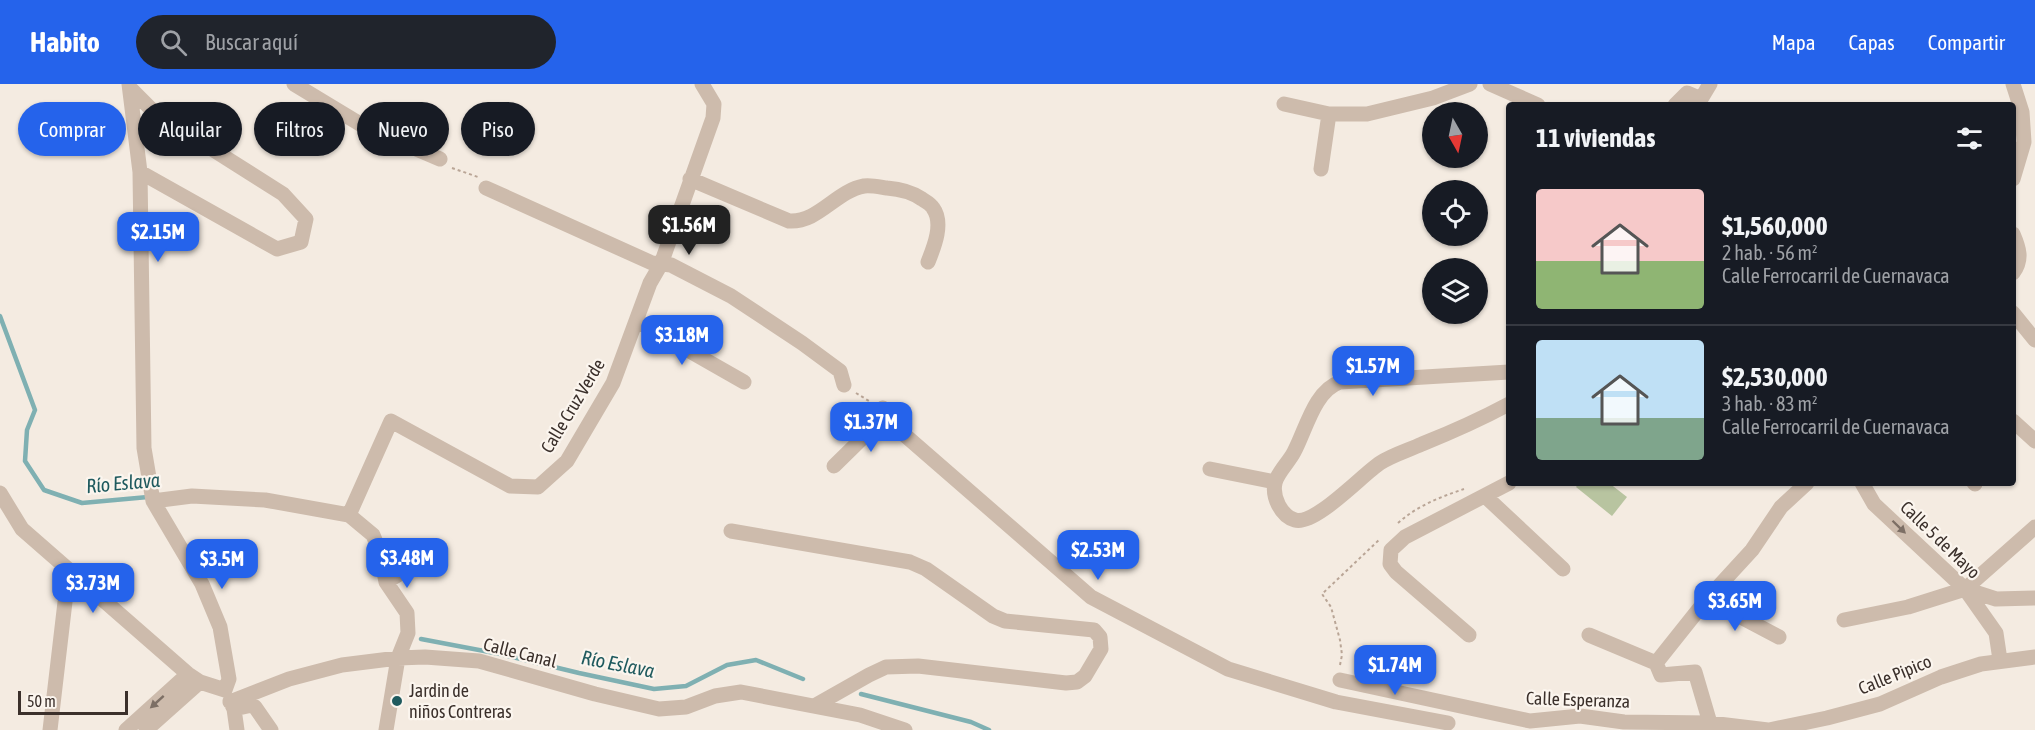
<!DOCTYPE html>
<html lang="es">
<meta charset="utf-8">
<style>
body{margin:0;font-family:"Asap Condensed",sans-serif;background:#20242c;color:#f1f3f6;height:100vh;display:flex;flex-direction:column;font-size:22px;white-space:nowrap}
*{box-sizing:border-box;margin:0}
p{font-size:20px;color:#9ea1a6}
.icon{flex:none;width:33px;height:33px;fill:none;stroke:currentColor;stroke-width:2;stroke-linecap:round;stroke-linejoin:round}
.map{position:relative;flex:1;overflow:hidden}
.side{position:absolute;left:1506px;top:18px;width:510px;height:384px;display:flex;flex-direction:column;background:#171b24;border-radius:6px;box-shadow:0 2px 4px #0004}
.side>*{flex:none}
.guide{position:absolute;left:18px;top:18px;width:570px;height:54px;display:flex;gap:12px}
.needle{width:39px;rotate:171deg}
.controls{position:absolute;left:1422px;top:18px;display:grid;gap:12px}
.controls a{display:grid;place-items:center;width:66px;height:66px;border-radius:50%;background:#171b24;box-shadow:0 2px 4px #0004;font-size:30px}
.scale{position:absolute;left:18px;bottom:15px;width:110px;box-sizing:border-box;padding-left:6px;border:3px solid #3b302b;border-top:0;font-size:16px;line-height:21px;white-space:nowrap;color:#3b302b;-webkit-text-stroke:4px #fbf5ee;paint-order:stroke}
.price{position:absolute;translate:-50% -51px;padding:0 14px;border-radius:12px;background:#2563eb;color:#fff;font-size:20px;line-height:39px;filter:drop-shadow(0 2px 3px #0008)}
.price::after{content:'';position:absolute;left:50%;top:36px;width:18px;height:14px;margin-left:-9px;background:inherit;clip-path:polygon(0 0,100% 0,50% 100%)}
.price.active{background:#222;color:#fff}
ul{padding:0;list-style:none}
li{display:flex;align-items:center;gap:18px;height:150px;padding:0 30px}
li+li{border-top:2px solid #363941}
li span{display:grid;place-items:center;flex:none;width:168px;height:120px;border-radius:6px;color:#555}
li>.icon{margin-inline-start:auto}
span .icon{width:72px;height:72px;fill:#fffc;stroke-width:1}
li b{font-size:26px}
h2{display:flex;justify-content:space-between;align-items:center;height:72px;padding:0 30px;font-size:26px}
.chip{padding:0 21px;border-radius:27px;background:#171b24;box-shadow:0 2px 4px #0004;font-size:21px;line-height:54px}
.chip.active{background:#2563eb;color:#fff}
header{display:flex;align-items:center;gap:36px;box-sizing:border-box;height:84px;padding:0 30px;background:#2563eb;color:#fff}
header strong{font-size:28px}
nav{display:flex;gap:33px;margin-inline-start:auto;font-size:21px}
.search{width:420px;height:54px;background:#20242c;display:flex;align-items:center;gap:15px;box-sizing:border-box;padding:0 21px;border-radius:33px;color:#9ea1a6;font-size:22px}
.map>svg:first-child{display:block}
.green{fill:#b8c4a0}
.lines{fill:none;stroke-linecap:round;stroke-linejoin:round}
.stream{stroke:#7fb0b2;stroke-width:4.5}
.path{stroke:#b9a596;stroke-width:2;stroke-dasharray:3 3;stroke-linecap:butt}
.minor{stroke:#cdbbac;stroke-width:15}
.oneway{fill:#7d6f65}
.poi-dot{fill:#1f5a5e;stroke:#fbf5ee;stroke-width:2}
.labels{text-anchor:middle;stroke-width:4.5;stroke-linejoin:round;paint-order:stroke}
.street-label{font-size:18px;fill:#3b302b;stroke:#fbf5ee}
.poi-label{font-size:18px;fill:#3b302b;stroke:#fbf5ee;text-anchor:start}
.water-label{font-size:20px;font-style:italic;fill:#1f5a5e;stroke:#fbf5ee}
</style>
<header>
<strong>Habito</strong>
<div class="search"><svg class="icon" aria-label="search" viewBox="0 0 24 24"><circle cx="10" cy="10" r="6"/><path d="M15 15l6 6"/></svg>Buscar aquí</div>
<nav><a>Mapa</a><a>Capas</a><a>Compartir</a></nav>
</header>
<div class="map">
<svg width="2035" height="646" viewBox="0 0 2035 646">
<rect width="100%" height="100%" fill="#f4ebe1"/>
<path class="green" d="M1579,399H1609L1627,413L1612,432L1576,403Z"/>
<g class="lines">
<path class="stream" d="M0,232L35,326L27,346L25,377L44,406L82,419L148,413
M421,555L500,570L579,589L654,605L686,602L727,581L756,576L803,595
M861,610L971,638L989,646"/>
<path class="path" d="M452,84L478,93
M856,309L869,317
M1398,439C1417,422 1440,413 1464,405
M1340,581L1342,571L1340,556L1331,523L1322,510L1380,455"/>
<path class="minor" d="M129,0L140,88L144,364L153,417L202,500L220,543L229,595L225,606
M294,0L365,43L440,75
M1490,0L1538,21
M2013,0L2022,28L2024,58L2013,95
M130,4L155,29L283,110L306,135L301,158L277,165L140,88
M1284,20L1329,30
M1675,21L1687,9L1701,15L1710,0
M1321,85L1329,30H1367L1433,14L1470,0
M690,95L789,137C818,139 836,107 864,102C871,101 880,103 887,104C900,105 912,108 922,115C925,117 931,120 933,124C944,139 934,163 928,178
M486,104L652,179L671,181L731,212L802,259L840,287L844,301
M2013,150C2019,164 2023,175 2013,189
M2013,229L2035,256
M637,237L744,298
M1509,288L1340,298C1314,307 1306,346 1294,368C1289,378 1277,389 1275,399C1272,413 1281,432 1295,436C1315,442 1363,390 1380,379C1392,371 1409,366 1422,360C1452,348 1481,335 1509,320
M883,324L884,333L1091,513L1228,585L1336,618L1448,639
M2013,337L2035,357
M834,382L884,333
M1210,385L1275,398
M1862,399L1874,420L1965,505L1996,549L2000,576
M1974,399L1975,400
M0,409L22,445L188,590L200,598L225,606
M1485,412L1563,485
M153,417L192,412L265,416L349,431L373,451L380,468L386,498L407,529L408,549L398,574L386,646
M349,431L391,337L510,402L538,403L567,377L613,299L650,199L661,180L713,34L714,20L702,0
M731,447L910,478L926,485L993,532L1005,537L1094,546L1100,553L1101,565L1085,592L1077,598L1066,599L918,582L886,583L869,591L816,621
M386,498L411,483
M1965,505L1996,515L2035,514
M1707,515L1779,553
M1844,536L1908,523L1965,505L2035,443
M1469,551L1396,488L1390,480L1391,466L1405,453L1509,399
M1589,551L1656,579L1661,591L1695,588L1710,639
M1656,579L1707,515L1752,466L1781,423L1807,399
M1340,596L1530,637L1580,632L1624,638L1710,639L1768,646
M230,617L234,625L237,646
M230,618L289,595L342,581L398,574L425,573L479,577L595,610L659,625L686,623L715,612L741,608L860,631L905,646
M234,625L252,621L255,623L271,646
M50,646L65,518
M126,646L188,590
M146,646L200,598
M1769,646L1827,634L1880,620L1941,593L1981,580L2035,573"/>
</g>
<defs><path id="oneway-solid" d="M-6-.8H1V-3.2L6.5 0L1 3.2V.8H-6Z" transform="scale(1.5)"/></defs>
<g class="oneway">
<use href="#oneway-solid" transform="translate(1899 443) rotate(44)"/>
<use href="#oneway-solid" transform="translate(157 618) rotate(138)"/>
</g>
<circle class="poi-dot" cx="397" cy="617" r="6"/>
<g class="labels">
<g class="street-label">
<text transform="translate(573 322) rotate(-59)" y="6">Calle Cruz Verde</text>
<text transform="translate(1940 456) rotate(44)" y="6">Calle 5 de Mayo</text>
<text transform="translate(520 569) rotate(14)" y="6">Calle Canal</text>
<text transform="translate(1895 591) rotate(-22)" y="6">Calle Pipico</text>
<text transform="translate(1578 616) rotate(2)" y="6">Calle Esperanza</text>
</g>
<g class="poi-label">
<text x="409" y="613">Jardin de<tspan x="409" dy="21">niños Contreras</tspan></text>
</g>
<g class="water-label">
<text transform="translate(123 399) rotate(-5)" y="7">Río Eslava</text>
<text transform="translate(618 580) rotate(11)" y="7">Río Eslava</text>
</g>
</g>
</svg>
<div class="controls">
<a><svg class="needle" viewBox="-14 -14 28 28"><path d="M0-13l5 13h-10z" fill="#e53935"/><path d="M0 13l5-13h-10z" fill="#9ea1a6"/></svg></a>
<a><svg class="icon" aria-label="locate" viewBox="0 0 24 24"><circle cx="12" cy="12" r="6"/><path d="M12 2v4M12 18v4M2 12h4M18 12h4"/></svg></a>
<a><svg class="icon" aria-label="layers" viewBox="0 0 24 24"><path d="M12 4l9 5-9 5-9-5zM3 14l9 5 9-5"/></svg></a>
</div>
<div class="scale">50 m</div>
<b class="price active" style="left:689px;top:172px">$1.56M</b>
<b class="price" style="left:158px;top:179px">$2.15M</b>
<b class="price" style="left:682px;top:282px">$3.18M</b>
<b class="price" style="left:1373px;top:313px">$1.57M</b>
<b class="price" style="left:871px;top:369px">$1.37M</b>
<b class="price" style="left:1098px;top:497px">$2.53M</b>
<b class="price" style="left:407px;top:505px">$3.48M</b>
<b class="price" style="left:222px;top:506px">$3.5M</b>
<b class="price" style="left:93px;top:530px">$3.73M</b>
<b class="price" style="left:1735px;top:548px">$3.65M</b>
<b class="price" style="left:1395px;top:612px">$1.74M</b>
<div class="guide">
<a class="chip active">Comprar</a>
<a class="chip">Alquilar</a>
<a class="chip">Filtros</a>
<a class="chip">Nuevo</a>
<a class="chip">Piso</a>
</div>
<section class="side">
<h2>11 viviendas<svg class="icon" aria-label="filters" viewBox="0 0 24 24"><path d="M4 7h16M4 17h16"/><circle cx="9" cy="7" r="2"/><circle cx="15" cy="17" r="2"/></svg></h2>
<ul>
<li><span style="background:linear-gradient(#f6c9c9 60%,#8fb573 0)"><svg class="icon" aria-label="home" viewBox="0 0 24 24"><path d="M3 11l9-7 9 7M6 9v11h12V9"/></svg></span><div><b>$1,560,000</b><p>2 hab. · 56 m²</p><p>Calle Ferrocarril de Cuernavaca</p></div></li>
<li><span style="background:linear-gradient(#bfe0f5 65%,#7fa58c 0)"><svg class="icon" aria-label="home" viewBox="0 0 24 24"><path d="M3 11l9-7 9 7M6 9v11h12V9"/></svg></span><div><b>$2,530,000</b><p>3 hab. · 83 m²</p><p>Calle Ferrocarril de Cuernavaca</p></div></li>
</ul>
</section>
</div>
